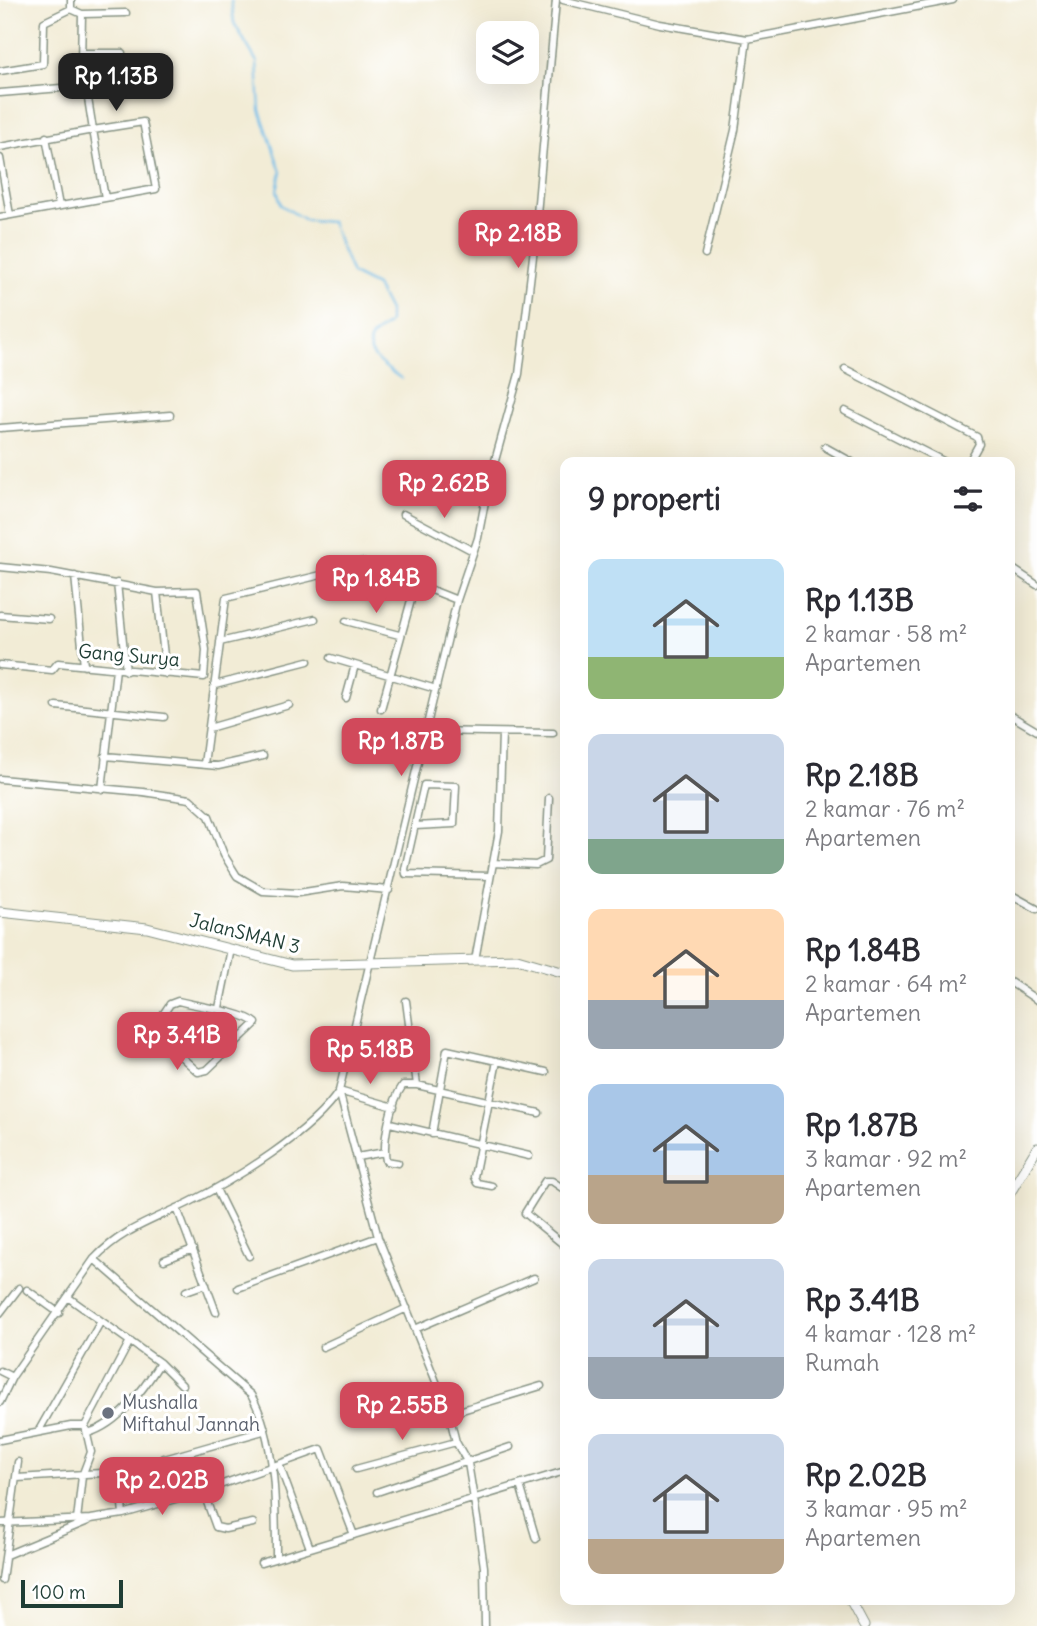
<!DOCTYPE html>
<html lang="id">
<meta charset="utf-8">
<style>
body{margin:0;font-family:Delius,sans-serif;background:#f7f7f7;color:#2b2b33;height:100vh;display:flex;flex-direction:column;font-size:26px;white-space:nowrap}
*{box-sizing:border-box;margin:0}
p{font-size:23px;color:#7c7c81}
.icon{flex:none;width:38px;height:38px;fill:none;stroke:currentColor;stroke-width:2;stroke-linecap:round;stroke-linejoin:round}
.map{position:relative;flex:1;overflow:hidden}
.panel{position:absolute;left:560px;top:457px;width:455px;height:1148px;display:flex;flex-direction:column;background:#fff;border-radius:14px;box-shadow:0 7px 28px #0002}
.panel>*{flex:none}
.fabs{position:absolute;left:476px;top:21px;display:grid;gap:14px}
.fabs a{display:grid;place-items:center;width:63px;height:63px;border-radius:14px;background:#fff;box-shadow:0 7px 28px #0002;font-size:35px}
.scale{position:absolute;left:21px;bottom:18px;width:102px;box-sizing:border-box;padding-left:7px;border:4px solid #1f3d34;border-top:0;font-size:19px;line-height:24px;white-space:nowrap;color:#1f3d34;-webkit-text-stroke:5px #fff;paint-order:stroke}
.price{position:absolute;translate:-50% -60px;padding:0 16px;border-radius:14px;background:#d1495b;color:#fff;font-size:23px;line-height:46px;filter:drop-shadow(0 2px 4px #0008)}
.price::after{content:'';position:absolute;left:50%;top:42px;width:21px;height:16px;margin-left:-10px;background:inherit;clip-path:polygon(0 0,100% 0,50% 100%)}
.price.selected{background:#222;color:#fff}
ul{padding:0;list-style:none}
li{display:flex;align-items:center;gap:21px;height:175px;padding:0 28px}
li span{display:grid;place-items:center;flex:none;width:196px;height:140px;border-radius:14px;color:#555}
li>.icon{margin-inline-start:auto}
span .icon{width:84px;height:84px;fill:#fffc;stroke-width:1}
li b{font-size:30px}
h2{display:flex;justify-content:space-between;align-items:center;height:84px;padding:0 28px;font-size:30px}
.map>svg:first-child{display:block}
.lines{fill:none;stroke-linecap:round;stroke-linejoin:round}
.stream{stroke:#6fbce9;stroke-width:2}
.street-casing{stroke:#889485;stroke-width:9}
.secondary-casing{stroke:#889485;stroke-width:11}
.street{stroke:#fff;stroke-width:6}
.secondary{stroke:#fff;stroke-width:9}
.worship-dot{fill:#6b7280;stroke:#fff;stroke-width:2.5}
.labels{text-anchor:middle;stroke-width:6;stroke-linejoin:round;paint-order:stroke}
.street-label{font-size:19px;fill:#1f3d34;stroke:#fff}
.worship-label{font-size:19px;fill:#5b616d;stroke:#fff;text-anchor:start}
</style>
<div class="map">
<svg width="1037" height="1626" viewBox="0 0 1037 1626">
<rect width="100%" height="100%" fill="#fff"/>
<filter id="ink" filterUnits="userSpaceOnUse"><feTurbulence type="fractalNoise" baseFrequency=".0143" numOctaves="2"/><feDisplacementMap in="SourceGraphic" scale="14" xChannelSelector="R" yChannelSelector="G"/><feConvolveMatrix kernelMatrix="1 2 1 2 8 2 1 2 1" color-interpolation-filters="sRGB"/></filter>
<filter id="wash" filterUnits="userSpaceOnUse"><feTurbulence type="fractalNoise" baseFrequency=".00686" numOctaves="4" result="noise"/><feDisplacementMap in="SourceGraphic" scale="28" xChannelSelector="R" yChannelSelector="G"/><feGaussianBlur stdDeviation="1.57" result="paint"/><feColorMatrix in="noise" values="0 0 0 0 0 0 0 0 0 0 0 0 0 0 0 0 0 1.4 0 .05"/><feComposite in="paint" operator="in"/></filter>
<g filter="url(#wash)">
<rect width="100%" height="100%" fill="#f2ecd6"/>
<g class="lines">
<path class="stream" d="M231,0L234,23L257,62L260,110L281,172L277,190L281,205L305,220L331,222L352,274L376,286L389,311V323C384,328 376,332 372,337C360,354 391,371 402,379"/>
</g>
</g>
<g filter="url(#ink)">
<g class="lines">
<g class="street-casing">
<path id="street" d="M563,0L660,24L747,39L953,0
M71,9L82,14L81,63
M82,14L126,13
M82,53H122
M0,71L43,64L44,22L71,9V0
M86,86L123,80
M0,93L86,86L93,130L143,122L156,189L105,198
M46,137L59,206
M0,147L93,130L105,198L0,217
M0,158L10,215
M705,254L735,130L747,39
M845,369L977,437L979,444L969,462
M845,411L945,462
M0,428L170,415
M825,447L852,462
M403,514L473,551
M361,562L457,600
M0,567L51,572L157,592L166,674
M1010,567L1037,585
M75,576L84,666
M117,583L126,671
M0,615L49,619
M346,621L399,635
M220,642L315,619
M331,658L436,689
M0,665L52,670L58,663L204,677L206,650L197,591L157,592
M215,685L308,661
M346,698L355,665
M56,706L164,717
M381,709L416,582
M1010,715L1037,731
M209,728L289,705
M426,731L553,733
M105,756L218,766L263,756
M204,764L226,598L321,575
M0,779L143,792L190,799L209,816L224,855L237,876L263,891L298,893L343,886L389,890
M102,789L116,669
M415,826L454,824L456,786L424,785L405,869L406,874L490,876
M493,863L536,865L546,860L549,798
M1010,894L1037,909
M475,960L499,831L502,733
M1010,982L1037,1000
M178,1001C196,1006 244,1012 256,1023L207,1070L198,1072L167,1044L154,1028L170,1004Z
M406,1001L417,1085
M219,1008L231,949
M352,1046L413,1045
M339,1091L378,1237L449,1414L456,1442L468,1463L478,1524L484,1567L485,1626
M339,1091L394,1107
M390,1123L529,1156
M432,1134L447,1050L546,1072
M357,1157L385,1152
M398,1163L386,1161C382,1141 391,1102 403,1085H417L539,1113
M492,1186L477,1183L474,1177L497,1061
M216,1189L249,1256
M565,1190L552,1181H545L525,1213L565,1246
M177,1208L216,1312
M94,1259L251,1395C276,1438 276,1508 276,1557
M164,1260L193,1249
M238,1288L378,1237
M27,1290L59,1313
M186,1291L206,1284
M69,1298L160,1363L182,1385
M0,1313L19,1288
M415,1329L534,1278
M323,1347L407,1308
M0,1371L12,1377
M0,1402L12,1377L94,1259C122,1229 154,1220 190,1202C234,1180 313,1132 339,1091L457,600L478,538L488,486L519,374L534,248L556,0
M449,1414L541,1386
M38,1432L101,1321
M88,1433C119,1424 143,1390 160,1363
M0,1440L71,1426H85
M163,1458L174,1499
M279,1464L310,1548
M356,1469L456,1442
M119,1472L123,1514
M17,1478L119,1472L263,1431
M520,1485L536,1539
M203,1491L216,1527L225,1529L253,1523
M377,1492L510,1447
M77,1520L82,1476L91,1452L85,1426L130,1341
M0,1523L91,1519L123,1514L203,1491L321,1449L354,1535
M6,1555L88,1521
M261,1563L565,1471
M2,1580L18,1462"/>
</g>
<g class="secondary-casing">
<path id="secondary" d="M0,912L147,928L292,965L517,959L565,973
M1010,1193L1037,1148
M850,1600L864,1626"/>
</g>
<use href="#street" class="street"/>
<use href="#secondary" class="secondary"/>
</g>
</g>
<circle class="worship-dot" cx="108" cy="1413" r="7"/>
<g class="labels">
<g class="street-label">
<text transform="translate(129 655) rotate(5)" y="7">Gang Surya</text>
<text transform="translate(245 933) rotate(14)" y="7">JalanSMAN 3</text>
</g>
<g class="worship-label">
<text x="122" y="1409">Mushalla<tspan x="122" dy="22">Miftahul Jannah</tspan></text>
</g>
</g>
</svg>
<div class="fabs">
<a><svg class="icon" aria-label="layers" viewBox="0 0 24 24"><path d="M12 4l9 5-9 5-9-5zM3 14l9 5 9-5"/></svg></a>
</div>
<div class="scale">100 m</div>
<b class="price selected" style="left:116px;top:113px">Rp 1.13B</b>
<b class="price" style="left:518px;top:270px">Rp 2.18B</b>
<b class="price" style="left:444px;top:520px">Rp 2.62B</b>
<b class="price" style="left:376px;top:615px">Rp 1.84B</b>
<b class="price" style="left:401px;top:778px">Rp 1.87B</b>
<b class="price" style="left:177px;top:1072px">Rp 3.41B</b>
<b class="price" style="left:370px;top:1086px">Rp 5.18B</b>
<b class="price" style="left:402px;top:1442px">Rp 2.55B</b>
<b class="price" style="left:162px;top:1517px">Rp 2.02B</b>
<section class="panel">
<h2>9 properti<svg class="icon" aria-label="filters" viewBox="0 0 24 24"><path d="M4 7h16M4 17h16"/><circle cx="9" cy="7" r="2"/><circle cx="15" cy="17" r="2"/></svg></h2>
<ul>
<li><span style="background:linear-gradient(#bfe0f5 70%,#8fb573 0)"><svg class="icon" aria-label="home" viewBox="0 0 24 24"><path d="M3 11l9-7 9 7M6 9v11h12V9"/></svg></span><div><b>Rp 1.13B</b><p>2 kamar · 58 m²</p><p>Apartemen</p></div></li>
<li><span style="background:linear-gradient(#c9d6e8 75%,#7fa58c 0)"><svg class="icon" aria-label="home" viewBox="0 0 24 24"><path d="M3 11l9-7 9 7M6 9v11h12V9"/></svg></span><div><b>Rp 2.18B</b><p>2 kamar · 76 m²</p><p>Apartemen</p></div></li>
<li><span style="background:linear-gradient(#ffd9b3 65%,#9aa5b1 0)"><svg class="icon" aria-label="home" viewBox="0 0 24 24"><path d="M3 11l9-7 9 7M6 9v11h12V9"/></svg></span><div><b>Rp 1.84B</b><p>2 kamar · 64 m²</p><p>Apartemen</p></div></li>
<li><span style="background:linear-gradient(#a9c7e8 65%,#b9a48a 0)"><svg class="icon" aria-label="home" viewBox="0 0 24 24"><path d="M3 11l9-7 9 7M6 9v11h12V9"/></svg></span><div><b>Rp 1.87B</b><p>3 kamar · 92 m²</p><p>Apartemen</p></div></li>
<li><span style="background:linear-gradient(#c9d6e8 70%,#9aa5b1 0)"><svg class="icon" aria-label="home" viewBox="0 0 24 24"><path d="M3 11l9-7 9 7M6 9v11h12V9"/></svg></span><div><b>Rp 3.41B</b><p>4 kamar · 128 m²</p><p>Rumah</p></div></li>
<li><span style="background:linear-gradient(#c9d6e8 75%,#b9a48a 0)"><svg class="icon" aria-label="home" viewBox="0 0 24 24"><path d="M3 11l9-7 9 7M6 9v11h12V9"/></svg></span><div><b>Rp 2.02B</b><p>3 kamar · 95 m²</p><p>Apartemen</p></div></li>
</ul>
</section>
</div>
